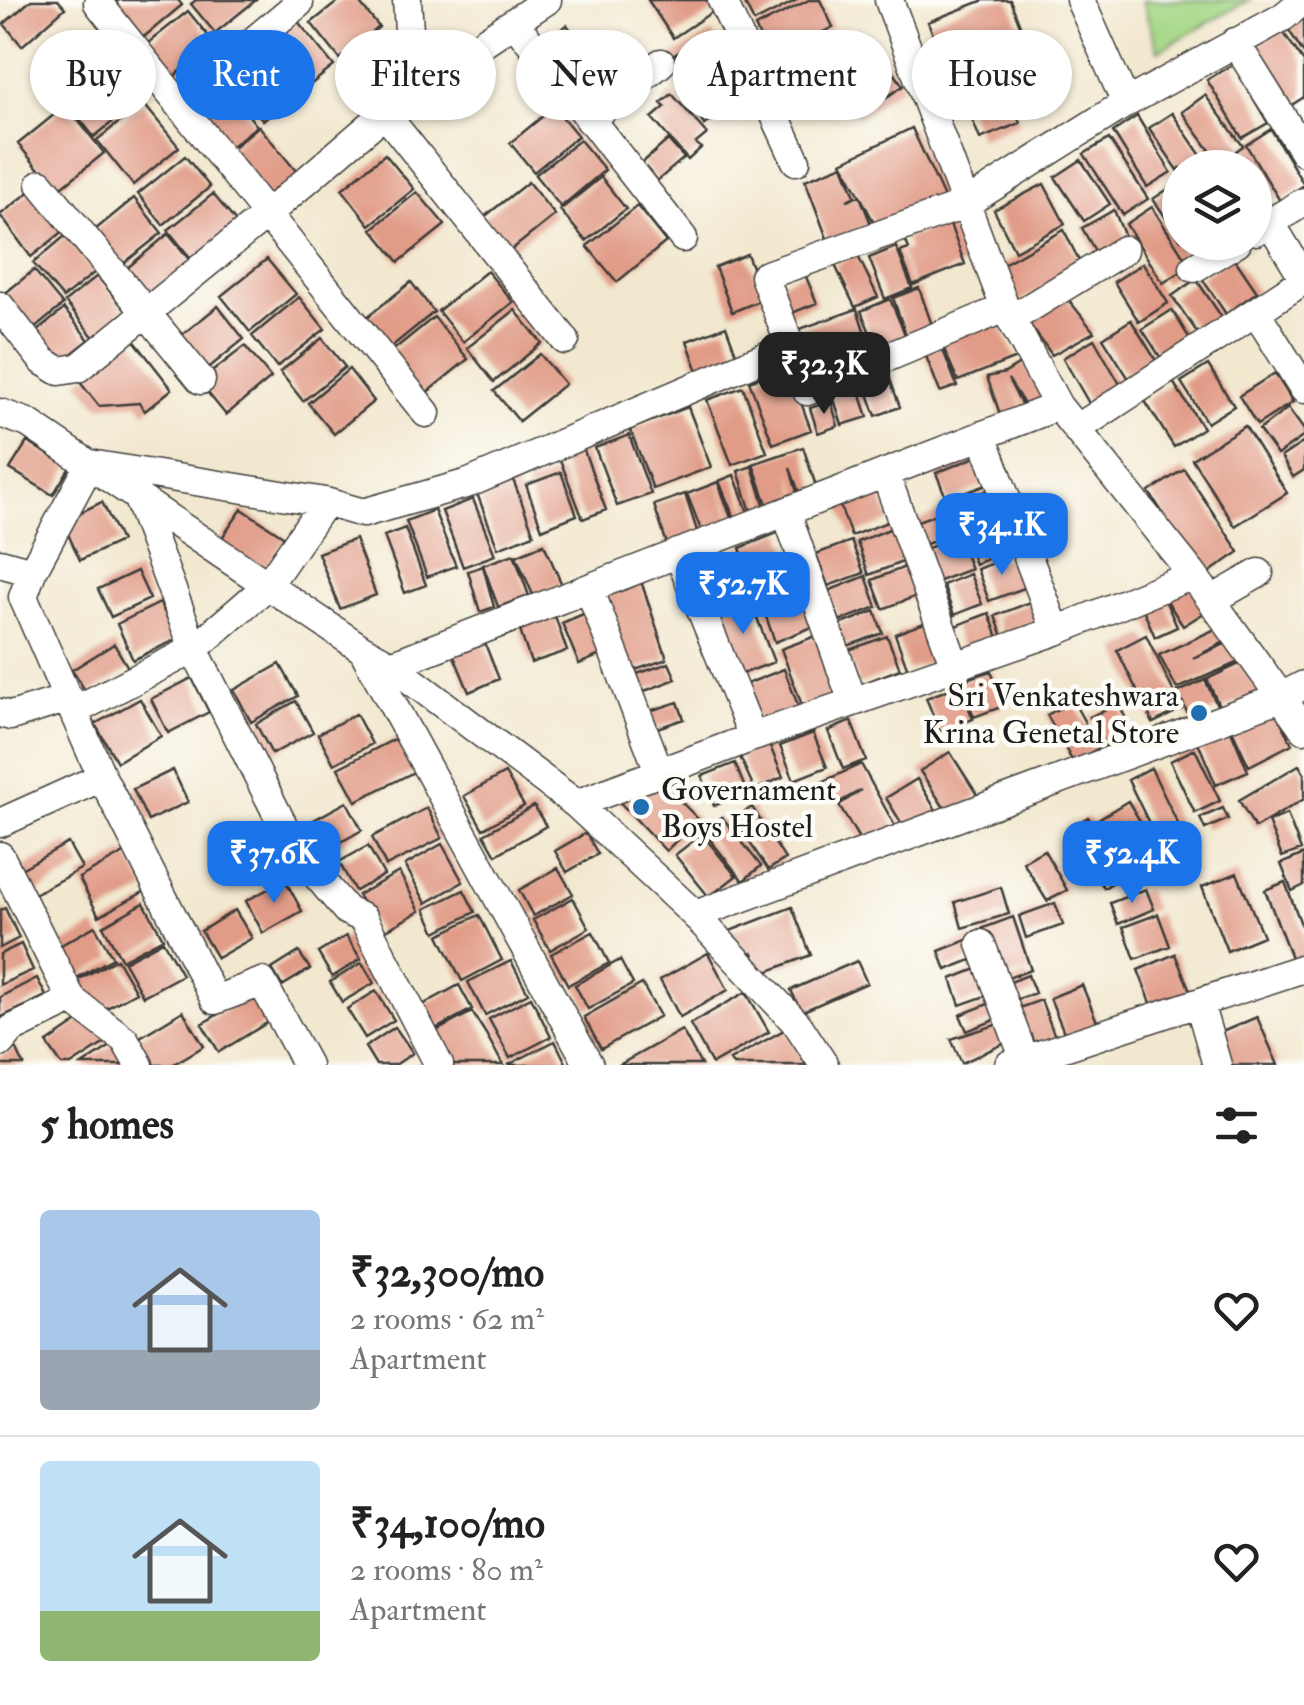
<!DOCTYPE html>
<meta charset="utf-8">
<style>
body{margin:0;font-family:"IM FELL Double Pica",serif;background:#f2f2f2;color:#222;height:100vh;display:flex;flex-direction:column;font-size:38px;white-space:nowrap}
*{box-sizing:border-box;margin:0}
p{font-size:32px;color:#767676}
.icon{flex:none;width:55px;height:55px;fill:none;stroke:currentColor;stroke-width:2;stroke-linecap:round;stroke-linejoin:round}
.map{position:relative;height:1065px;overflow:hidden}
.side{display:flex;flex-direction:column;background:#fff;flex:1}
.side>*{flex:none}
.guide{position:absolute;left:30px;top:30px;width:1245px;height:90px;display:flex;gap:20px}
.controls{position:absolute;left:1162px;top:150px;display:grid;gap:20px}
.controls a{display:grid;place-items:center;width:110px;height:110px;border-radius:50%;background:#fff;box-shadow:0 2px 8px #0004;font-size:50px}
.price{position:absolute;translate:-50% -85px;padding:0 22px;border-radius:20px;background:#1a73e8;color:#fff;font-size:32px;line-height:65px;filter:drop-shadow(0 2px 5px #0008)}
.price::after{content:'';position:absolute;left:50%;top:60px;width:30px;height:22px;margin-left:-15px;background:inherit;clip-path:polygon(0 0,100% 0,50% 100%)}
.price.selected{background:#222;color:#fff}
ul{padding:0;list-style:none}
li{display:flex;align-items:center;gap:30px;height:250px;padding:0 40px}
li+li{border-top:2px solid #e0e0e0}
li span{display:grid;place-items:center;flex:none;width:280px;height:200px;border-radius:10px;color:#555}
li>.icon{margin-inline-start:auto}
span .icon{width:120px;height:120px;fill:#fffc;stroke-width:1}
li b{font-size:42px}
h2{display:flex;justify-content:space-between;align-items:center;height:120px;padding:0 40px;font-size:42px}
.tag{padding:0 35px;border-radius:45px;background:#fff;box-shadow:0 2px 8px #0004;font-size:35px;line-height:90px}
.tag.selected{background:#1a73e8;color:#fff}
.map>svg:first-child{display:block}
.green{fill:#a6d887;stroke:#617a52;stroke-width:2.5}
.building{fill:#e19c88}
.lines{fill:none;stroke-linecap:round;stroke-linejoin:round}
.minor-casing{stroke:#3c3b37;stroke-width:31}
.minor{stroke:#fff;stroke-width:28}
.poi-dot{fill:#1f6fb2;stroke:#fdfcf7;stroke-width:4}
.labels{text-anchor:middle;stroke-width:9;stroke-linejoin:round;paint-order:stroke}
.poi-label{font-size:32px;fill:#1c1c1c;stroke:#fdfcf7;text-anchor:end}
</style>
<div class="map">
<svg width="1304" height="1065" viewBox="0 0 1304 1065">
<rect width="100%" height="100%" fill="#fdfcf7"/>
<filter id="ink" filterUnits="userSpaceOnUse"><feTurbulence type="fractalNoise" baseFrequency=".01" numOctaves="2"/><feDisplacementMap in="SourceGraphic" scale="20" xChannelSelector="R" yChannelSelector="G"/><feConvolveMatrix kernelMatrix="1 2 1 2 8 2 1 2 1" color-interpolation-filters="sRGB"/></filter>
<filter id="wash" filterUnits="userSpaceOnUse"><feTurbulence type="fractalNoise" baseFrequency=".0048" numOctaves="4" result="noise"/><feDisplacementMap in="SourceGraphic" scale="40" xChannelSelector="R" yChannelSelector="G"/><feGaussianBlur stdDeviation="2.25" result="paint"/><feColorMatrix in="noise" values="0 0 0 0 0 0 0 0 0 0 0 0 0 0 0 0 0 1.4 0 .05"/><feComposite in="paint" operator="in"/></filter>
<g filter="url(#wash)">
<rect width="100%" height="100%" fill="#f2e8cf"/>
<path class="green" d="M1142,0H1249L1158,51Z"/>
<g id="blocks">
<path class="building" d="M31,0H58L65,8L22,46L4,24Z
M119,0H178L182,5L139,41L111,7Z
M196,0H256L215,33L191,4Z
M340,0H357L379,27L340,59L311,23Z
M648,0H713L718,8L673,38Z
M743,0H797L754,22Z
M809,0H820L833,27L770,58L755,27Z
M984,0H1010L1023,33L945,64L928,22Z
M188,11L214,43L170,80L143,47Z
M1304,12V54L1285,24Z
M296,19L334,66L301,92L263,46Z
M567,25L594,59L574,75L547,41Z
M1281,29L1304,62V97L1290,106L1252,49Z
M712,33L729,64L686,89L669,58Z
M834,33L848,63L785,95L770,64Z
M95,40L119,69L71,108L48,79Z
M881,53L903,86L858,117L836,84Z
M262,56L294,95L263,120L231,82Z
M1233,64L1268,123L1242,138L1207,80Z
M728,67L747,100L704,125L685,92Z
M999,73L1020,123L980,139L960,89Z
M117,75L138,101L94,137L73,110Z
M222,82L257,126L228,149L192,106Z
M672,94L707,134L696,143L701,148L688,160L652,118L665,107L661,103Z
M1205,95L1243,146L1219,163L1182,112Z
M143,103L179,147L133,185L97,140Z
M66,105L104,153L57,191L18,144Z
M554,107L578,136L534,172L510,143Z
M1172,113L1206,163L1200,168H1180V173L1149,128Z
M1137,116L1171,172L1147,187L1113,132Z
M259,126L301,177L269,203L227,152Z
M912,128L945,200L878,230L842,162Z
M1271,129L1304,185L1280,201L1246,145Z
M1109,139L1148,199L1123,215L1084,154Z
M580,140L605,170L561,207L535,175Z
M668,140L684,158L657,181L642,163Z
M385,154L414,189L370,225L342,189Z
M185,156L210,187L163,225L138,194Z
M1081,160L1110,204L1084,221L1055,177Z
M843,165L855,196L847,200L860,196L871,224L828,241L805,180Z
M601,177L626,209L586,241L560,210Z
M1180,181V238L1153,199Z
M528,182L555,215L510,251L483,218Z
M1044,184L1065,224L1015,251L994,210Z
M33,189L65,230L31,257L0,215Z
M417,192L445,225L399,262L372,229Z
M213,194L241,228L196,265L168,230Z
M134,198L162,233L118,268L90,234Z
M637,206L666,242L617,282L587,246Z
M1152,207L1190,266L1163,283L1126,224Z
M1114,210L1127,242L1099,258L1082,228Z
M949,222L965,264L913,285L900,252L909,249L905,239Z
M1064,230L1082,267L1015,304L998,267Z
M168,234L196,267L147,307L120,274Z
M65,236L95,272L63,298L33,263Z
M896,247L912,288L885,299L869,258Z
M747,254L764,299L732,312L715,267Z
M857,254L878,297L855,307L835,265Z
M1232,255L1257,292L1226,314L1201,277Z
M267,259L296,294L250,332L221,296Z
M1143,263L1168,303L1139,322L1114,282Z
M34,270L63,305L34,329L4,294Z
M487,271L513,302L463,342L438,311Z
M804,272L817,303L787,315L774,285Z
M97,276L128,313L95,339L65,302Z
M1196,279L1223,319L1199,335L1172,296Z
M411,282L434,312L385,352L361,322Z
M919,288L933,328L907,338L893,298Z
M1065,295L1094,332L1052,355L1025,318Z
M299,297L325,329L277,367L252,336Z
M890,299L909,344L880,357L861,311Z
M218,306L244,339L200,375L173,342Z
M64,309L89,340L60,363L35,333Z
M857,309L869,345L808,365L797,330Z
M515,310L542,343L494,382L467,348Z
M1172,310L1193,344L1164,363L1142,329Z
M434,317L468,359L420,398L386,356Z
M997,319L1016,358L958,381L941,342Z
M1131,320L1157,362L1129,379L1103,338Z
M726,326L739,362L700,377L687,341Z
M322,338L345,367L303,401L280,372Z
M133,339L172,389L145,411L139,403L99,406L79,381Z
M1094,339L1121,386L1090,405L1063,358Z
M941,345L957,386L940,392L924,351Z
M245,346L271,378L226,415L199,382Z
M540,354L565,384L519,421L494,391Z
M1023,362L1047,401L1029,412L1008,379L1025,411L1002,420L987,377L1005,373Z
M1208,365L1234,406L1207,423L1181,382Z
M886,368L900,407L876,416L862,377Z
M349,369L374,401L334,434L308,403Z
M774,372L778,383L792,378L811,430L773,444L749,381Z
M1275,373L1293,402L1257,425L1239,396Z
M856,380L868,417L842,425L833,396L843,392L840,385Z
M1173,382L1203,428L1174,447L1145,401Z
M743,387L767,452L732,465L707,400Z
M831,401L838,426L818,433L810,408Z
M688,407L711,467L653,489L630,429Z
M1288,408L1304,430V436L1277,455L1259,430Z
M1245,426L1287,493L1235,526L1192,459Z
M629,435L651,494L617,506L595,448Z
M27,442L70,467L53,495L10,469Z
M1304,442V470L1293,477L1281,457Z
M803,447L818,492L801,498L790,468L798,496L768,507L753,464Z
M583,448L606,510L583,519L559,457Z
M978,456L989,484L947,500L936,473Z
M752,466L766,510L752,515L738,471Z
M1184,469L1239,552L1204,576L1149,492Z
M561,472L577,515L542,529L526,485Z
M734,475L748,512L734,518L719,481Z
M512,477L534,534L498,548L476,491Z
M718,482L733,523L703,535L687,494Z
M878,488L890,521L851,536L839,503Z
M989,490L999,517L961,531L951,505Z
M685,494L698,534L667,544L654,505Z
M473,499L495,555L463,567L442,511Z
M102,502L121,541L80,560L62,521Z
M242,509L286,538L264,571L219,542Z
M434,510L456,566L427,577L406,521Z
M946,510L955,533L919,547L910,524Z
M1000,521L1011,549L975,564L964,535Z
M897,526L910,559L869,575L857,542Z
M405,528L426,585L405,593L384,536Z
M782,531L796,569L754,586L740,548Z
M958,537L971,569L929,585L917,552Z
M355,539L376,595L340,609L318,553Z
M851,541L864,573L828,586L816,554Z
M544,544L562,585L534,597L516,556Z
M514,554L529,596L498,607L483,565Z
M1015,555L1027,587L989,601L977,569Z
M915,563L927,592L883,609L872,580Z
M483,566L494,607L480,612L468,571Z
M137,571L150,599L111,617L98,589Z
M970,574L982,604L954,615L943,585Z
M866,576L877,607L840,621L828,591Z
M641,581L667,659L627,673L601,595Z
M1193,581L1210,609L1183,626L1165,598Z
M1162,593L1177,627L1155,637L1140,602Z
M808,594L820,624L775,642L764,611Z
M749,597L774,662L737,676L713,611Z
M1038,599L1048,626L1005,642L995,616Z
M160,603L177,639L133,660L117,624Z
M553,610L567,651L531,663L517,622Z
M875,611L883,633L845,647L837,626Z
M588,612L605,653L579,664L562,623Z
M989,613L1000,643L965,657L953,627Z
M932,620L946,656L908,670L895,634Z
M1222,626L1228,640L1193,658L1232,641L1241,661L1177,689L1159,655Z
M821,634L843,693L803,708L781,649Z
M1146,635L1182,709L1153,723L1117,650Z
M482,636L499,679L469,692L451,649Z
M887,636L900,669L859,685L846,651Z
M114,644L129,669L88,695L72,670Z
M1246,661L1260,693L1221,710L1207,679Z
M669,663L676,679L634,695L628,677Z
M280,664L298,696L251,722L234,690Z
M784,669L801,713L760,728L744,685Z
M991,671L1004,706L974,717L961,681Z
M192,678L209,712L168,733L151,699Z
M1205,680L1219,709L1191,721L1178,692Z
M960,685L973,719L940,732L926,698Z
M140,699L161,736L117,762L95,724Z
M296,701L313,732L272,754L256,724Z
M1073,701L1099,748L1073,762L1047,715Z
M678,702L684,719L646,732L640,714Z
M1118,703L1137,740L1109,754L1090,717Z
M1275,710L1292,744L1249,766L1232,730Z
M356,714L372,744L334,764L318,734Z
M851,721L866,760L843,769L828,731Z
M1229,726L1248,771L1216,785L1197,740Z
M813,733L827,767L794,780L780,746Z
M397,738L414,772L356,801L338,768Z
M769,744L783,777L755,790L740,757Z
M1195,749L1220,801L1195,813L1170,761Z
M950,752L978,796L949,815L920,771Z
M735,763L747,793L714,806L702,776Z
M861,764L896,828L864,847L839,805L861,790L838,803L822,782Z
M1299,765L1304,774V799L1255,828L1239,800Z
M1151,768L1189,847L1166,858L1128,780Z
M173,770L188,802L148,821L133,789Z
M505,773L524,806L483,829L464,796Z
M657,777L698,819L666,851L612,794Z
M917,779L939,815L908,834L886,798Z
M1128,801L1152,841L1119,861L1095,821Z
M347,802L362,830L313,858L297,829Z
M534,806L546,826L496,855L484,834Z
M752,807L785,859L768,870L734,819Z
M427,808L442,838L386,866L372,837Z
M1223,808L1228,819L1205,829L1200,818Z
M1287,814L1301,850L1282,857L1268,822Z
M722,817L761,866L743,881L704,832Z
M1088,817L1123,876L1104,888L1069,829Z
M586,833L598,854L567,872L555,851Z
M702,834L736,876L709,897L675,855Z
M68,843L82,868L34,894L21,869Z
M442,844L463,882L426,903L405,865Z
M368,846L384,875L355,891L339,862Z
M1044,850L1067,890L1047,901L1023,862Z
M126,852L147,890L99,916L79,878Z
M1304,854V885L1292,891L1281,864Z
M558,868L573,894L533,916L519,890Z
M399,872L420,911L379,934L358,895Z
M1237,873L1263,936L1227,951L1202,887Z
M285,880L302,911L263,933L246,901Z
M1285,882L1304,932V955L1292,960L1265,890Z
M1001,887L1009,914L962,928L955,902Z
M1146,889L1154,909L1118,924L1110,903Z
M464,890L475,912L436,932L425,909Z
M573,898L589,928L550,950L533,920Z
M144,903L163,938L122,960L103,926Z
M1055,903L1063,925L1026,938L1019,916Z
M792,907L811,955L761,974L753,953L741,957L730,931Z
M5,908L19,938L0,948V910Z
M235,910L252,938L217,958L201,931Z
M1158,914L1170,946L1135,959L1123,927Z
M479,915L502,960L462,981L439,935Z
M1013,917L1031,970L996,982L978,930Z
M95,926L113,958L71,981L54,949Z
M593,932L609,963L568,985L551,954Z
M346,936L361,959L332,977L318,953Z
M972,938L979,957L946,970L939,951Z
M163,941L182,975L143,996L124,962Z
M21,944L33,970L0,985V954Z
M299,952L310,969L282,986L272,969Z
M708,953L728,990L680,1017L660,980Z
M1175,954L1191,993L1153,1008L1138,970Z
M117,959L136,992L94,1015L76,981Z
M620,960L633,984L588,1009L575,985Z
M511,961L528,993L485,1015L468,982Z
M857,961L867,983L801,1012L791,990Z
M362,963L374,983L342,1002L330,982Z
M984,966L994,993L960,1005L951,979Z
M1028,975L1035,993L1004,1004L998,987Z
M37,978L46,996L0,1018V997Z
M642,984L660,1016L601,1049L584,1017Z
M459,985L472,1009L430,1032L417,1008Z
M1082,985L1098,1024L1066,1037L1050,998Z
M258,990L275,1018L219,1052L202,1024Z
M376,991L394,1020L365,1038L347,1009Z
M746,992L769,1032L712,1064L690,1024Z
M531,997L551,1037L510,1058L489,1019Z
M1041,1000L1056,1039L1023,1052L1008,1012Z
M993,1002L1000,1018L967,1031L960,1015Z
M183,1011L204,1046L172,1065H146L132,1042Z
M472,1012L486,1034L503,1065H446L431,1034Z
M90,1014L108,1041L71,1065H62L47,1043Z
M1257,1017L1278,1065H1228L1215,1035Z
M1002,1023L1010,1041L962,1063L951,1039Z
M395,1027L413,1053L395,1065H376L365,1047Z
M786,1029L806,1065H733L730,1060Z
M682,1030L701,1065H619Z
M555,1041L567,1065H508Z
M117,1042L132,1065H82Z
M16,1048L24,1065H0V1056Z"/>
</g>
</g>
<g filter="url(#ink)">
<use href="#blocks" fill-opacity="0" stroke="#3c3b37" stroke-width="2.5"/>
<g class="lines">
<g class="minor-casing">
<path id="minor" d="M407,0L413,89
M722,0L796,161
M889,0L1005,308L1058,406L1193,575L1304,729
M1080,0L1126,103
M98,3L426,413
M515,23L683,238
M1235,42L1304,152
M178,104L299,3L296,0
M385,114L565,340
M589,120L661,63
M41,184L201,380
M1270,222L1304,278
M1256,231L1304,202
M1194,268L1237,242
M0,306L43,361L59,371L78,368L265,216L413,89L547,0
M1005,308L807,391L764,276L964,205L1126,103L1283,17L1304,0
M1256,312L1304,389
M1011,319L1124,250
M0,413L28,423L362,649L391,665L576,804L695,915L798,1025L824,1065
M1078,428L1304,280
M982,435L1056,631
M885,473L955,666
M138,499L194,649L296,851L347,911L363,918L439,1065
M786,512L853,702
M678,553L753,737
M0,563L32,572
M589,588L660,774
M1212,600L1259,573
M363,650L589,1065
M391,665L1058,406
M74,711L194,649L267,586L325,502
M0,713L11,716L69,698
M576,804L753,737L1056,631L1193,575
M0,823L102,777
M0,856L72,1000
M695,915L1279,698L1304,685
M981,944L1025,1060
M1199,1003L1217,1065
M0,1043L12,1029L72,1000L125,1040L139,1065
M307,1065L262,982L215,1000L102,777L23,597L32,572L90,464L325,502L363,513L469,483L790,346
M1009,1065L1304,968"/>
</g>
<use href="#minor" class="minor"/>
</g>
</g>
<g class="poi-dot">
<circle cx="1199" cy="713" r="10"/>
<circle cx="641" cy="807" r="10"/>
</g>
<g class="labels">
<g class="poi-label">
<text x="1179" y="706">Sri Venkateshwara<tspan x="1179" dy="37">Krina Genetal Store</tspan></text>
<text x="661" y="800" text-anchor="start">Governament<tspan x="661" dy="37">Boys Hostel</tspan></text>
</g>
</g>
</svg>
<div class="controls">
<a><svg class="icon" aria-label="layers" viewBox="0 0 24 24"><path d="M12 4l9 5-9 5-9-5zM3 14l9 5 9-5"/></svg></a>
</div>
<b class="price selected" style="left:824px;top:417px">₹32.3K</b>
<b class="price" style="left:1002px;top:578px">₹34.1K</b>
<b class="price" style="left:743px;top:637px">₹52.7K</b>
<b class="price" style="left:274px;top:906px">₹37.6K</b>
<b class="price" style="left:1132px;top:906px">₹52.4K</b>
<div class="guide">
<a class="tag">Buy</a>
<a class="tag selected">Rent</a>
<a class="tag">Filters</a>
<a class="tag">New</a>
<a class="tag">Apartment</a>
<a class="tag">House</a>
</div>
</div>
<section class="side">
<h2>5 homes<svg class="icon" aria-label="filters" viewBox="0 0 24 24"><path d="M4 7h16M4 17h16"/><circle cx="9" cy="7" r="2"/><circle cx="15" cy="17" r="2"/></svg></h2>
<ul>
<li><span style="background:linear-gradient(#a9c7e8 70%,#9aa5b1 0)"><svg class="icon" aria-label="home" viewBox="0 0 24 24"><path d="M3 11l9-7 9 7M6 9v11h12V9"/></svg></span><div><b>₹32,300/mo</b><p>2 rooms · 62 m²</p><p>Apartment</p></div><svg class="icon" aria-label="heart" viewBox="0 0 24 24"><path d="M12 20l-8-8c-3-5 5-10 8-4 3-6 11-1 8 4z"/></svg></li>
<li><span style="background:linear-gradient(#bfe0f5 75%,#8fb573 0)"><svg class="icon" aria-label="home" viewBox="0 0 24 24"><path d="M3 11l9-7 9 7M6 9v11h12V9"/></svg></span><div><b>₹34,100/mo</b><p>2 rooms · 80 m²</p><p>Apartment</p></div><svg class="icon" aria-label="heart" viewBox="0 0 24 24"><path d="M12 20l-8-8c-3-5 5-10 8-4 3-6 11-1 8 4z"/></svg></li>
</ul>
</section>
